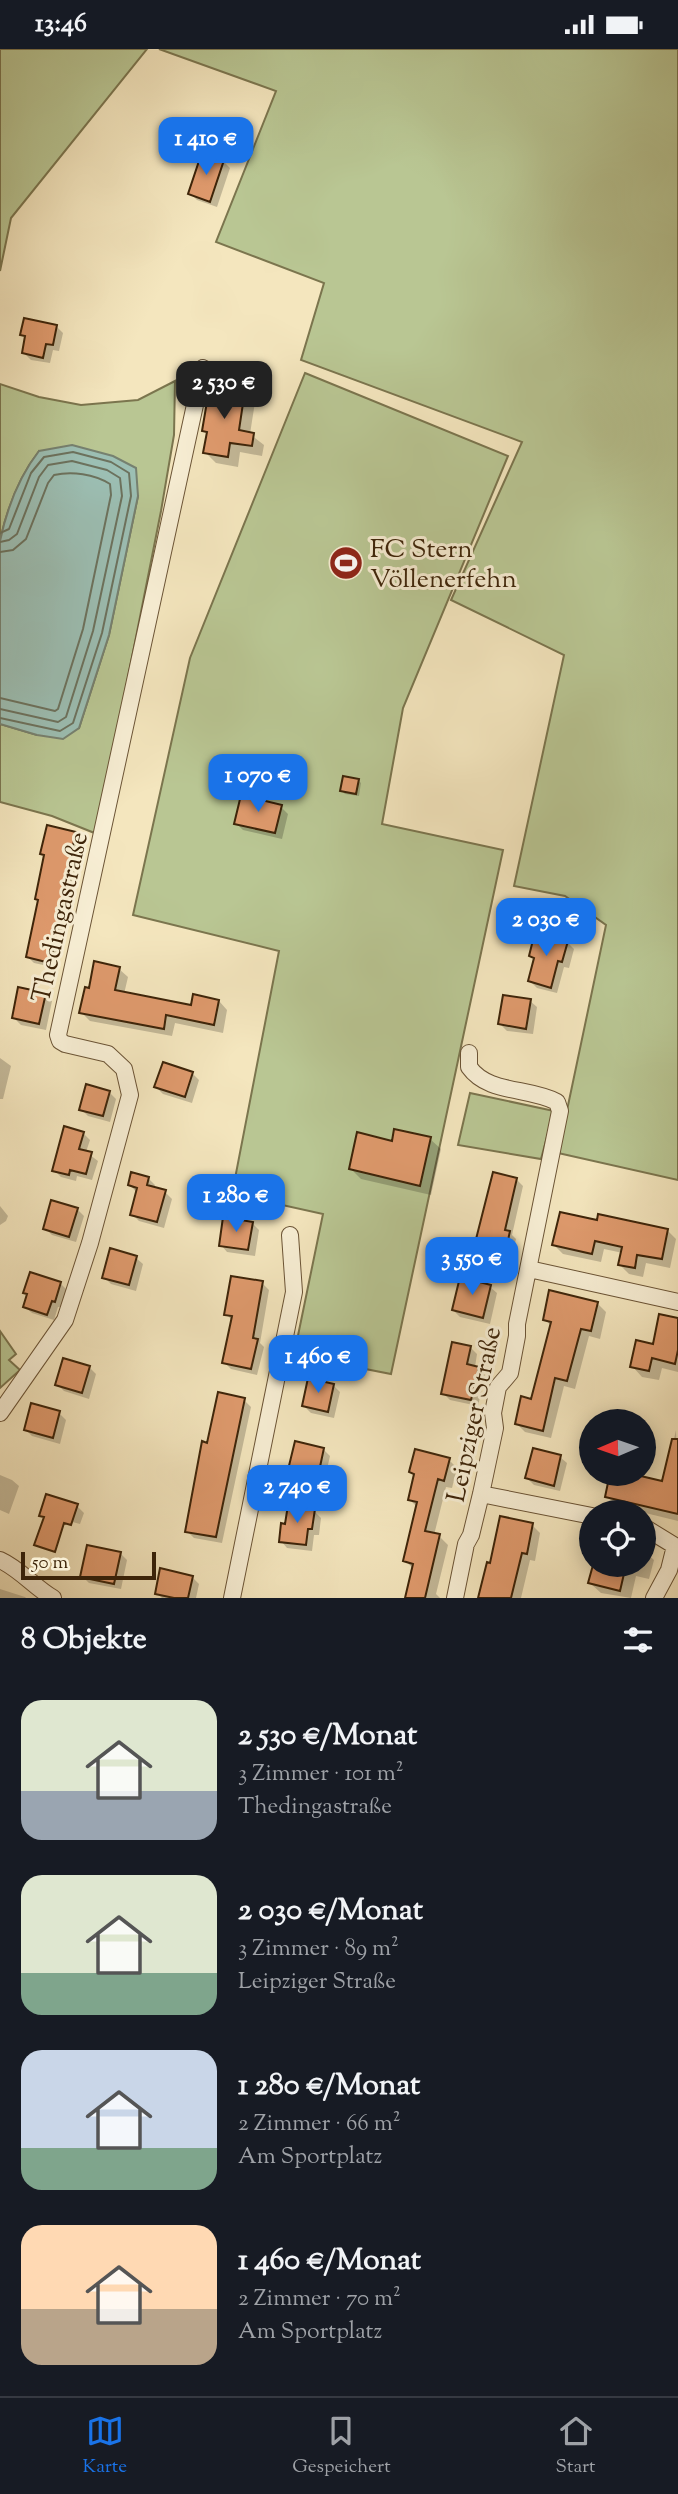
<!DOCTYPE html>
<html lang="de">
<meta charset="utf-8">
<style>
body{margin:0;font-family:"Sorts Mill Goudy",serif;background:#20242c;color:#f1f3f6;height:100vh;display:flex;flex-direction:column;font-size:26px;white-space:nowrap}
*{box-sizing:border-box;margin:0}
p{font-size:23px;color:#9ea1a6}
.icon{flex:none;width:38px;height:38px;fill:none;stroke:currentColor;stroke-width:2;stroke-linecap:round;stroke-linejoin:round}
.map{position:relative;height:1549px;overflow:hidden}
.details{display:flex;flex-direction:column;background:#171b24;flex:1}
.details>*{flex:none}
.needle{width:46px;rotate:268deg}
.fabs{position:absolute;left:579px;top:1360px;display:grid;gap:14px}
.fabs a{display:grid;place-items:center;width:77px;height:77px;border-radius:50%;background:#171b24;box-shadow:0 4px 18px #0003;font-size:35px}
.scale{position:absolute;left:21px;bottom:18px;width:135px;box-sizing:border-box;padding-left:7px;border:4px solid #3d2409;border-top:0;font-size:19px;line-height:24px;white-space:nowrap;color:#3d2409;-webkit-text-stroke:5px #f8efd5;paint-order:stroke}
.price{position:absolute;translate:-50% -60px;padding:0 16px;border-radius:14px;background:#1a73e8;color:#fff;font-size:23px;line-height:46px;filter:drop-shadow(0 2px 4px #0008)}
.price::after{content:'';position:absolute;left:50%;top:42px;width:21px;height:16px;margin-left:-10px;background:inherit;clip-path:polygon(0 0,100% 0,50% 100%)}
.price.active{background:#222;color:#fff}
ul{padding:0;list-style:none}
li{display:flex;align-items:center;gap:21px;height:175px;padding:0 21px}
li span{display:grid;place-items:center;flex:none;width:196px;height:140px;border-radius:21px;color:#555}
li>.icon{margin-inline-start:auto}
span .icon{width:84px;height:84px;fill:#fffc;stroke-width:1}
li b{font-size:30px}
h2{display:flex;justify-content:space-between;align-items:center;height:84px;padding:0 21px;font-size:30px}
.status{display:flex;justify-content:space-between;align-items:center;height:49px;padding:0 35px;background:#171b24;direction:ltr}
.status svg{height:19px;fill:currentColor}
.dock{display:flex;justify-content:space-around;align-items:center;height:98px;border-top:2px solid #363941;background:#171b24;font-size:19px;color:#9ea1a6}
.dock a{display:grid;justify-items:center;gap:4px}
.dock .active{color:#1a73e8}
.map>svg:first-child{display:block}
.green{fill:#b9c693;stroke:#7b754e;stroke-width:2}
.water{fill:#9cbfb4;stroke:#768170;stroke-width:2}
.shadow{fill:#0003}
.lines{fill:none;stroke-linecap:round;stroke-linejoin:round}
.shore{stroke:#6c725e;stroke-width:2}
.building{fill:#df9a6d;stroke:#3d2409;stroke-width:2}
.minor-casing{stroke:#6b5436;stroke-width:18}
.minor{stroke:#f8efd5;stroke-width:16}
.labels{text-anchor:middle;stroke-width:6;stroke-linejoin:round;paint-order:stroke}
.poi-label{font-size:26px;fill:#3d2409;stroke:#f8efd5;text-anchor:start}
.street-label{font-size:26px;fill:#3d2409;stroke:#f8efd5}
</style>
<div class="status"><b>13:46</b><svg viewBox="0 0 49 12"><path d="M0 12V9h3v3zM5 12V6h3v6zM10 12V3h3v9zM15 12V0h3v12zM26 1h20v11H26zM47 4h2v5h-2z"/></svg></div>
<div class="map">
<svg width="678" height="1549" viewBox="0 0 678 1549">
<rect width="100%" height="100%" fill="#f4e6be"/>
<filter id="stains"><feTurbulence type="fractalNoise" baseFrequency=".00286" numOctaves="4"/><feColorMatrix values="0 0 0 0 .2 0 0 0 0 .09 0 0 0 0 .02 0 0 0 .5 -.17"/></filter>
<radialGradient id="worn" r=".72"><stop offset=".6" stop-color="#630" stop-opacity="0"/><stop offset="1" stop-color="#630" stop-opacity=".3"/></radialGradient>
<path class="green" d="M0,0H147L11,169L0,222Z
M159,0H678V1131L558,1104L606,876L565,847L514,837L564,606L451,551L522,393L301,311L324,234L216,193L276,42Z
M305,324L508,407L403,659L382,775L503,801L391,1325L294,1306L323,1165L232,1145L279,902L133,866L190,609Z
M175,332L174,386L161,462L97,785L52,767L0,753V675L37,686L79,679L109,586L138,447L39,402C18,429 7,459 0,492V335L39,348L81,356L138,351Z
M470,1044L554,1062L541,1110L458,1096Z
M0,1282L16,1305L9,1311L20,1321L0,1339Z"/>
<path class="water" d="M72,396L113,407L136,419L138,447L109,586L79,679L63,690L37,686L0,675V492C7,459 18,429 39,402Z"/>
<path class="shadow" d="M223,112L230,119L217,158L197,151L190,144Z
M56,277L63,284L59,302L53,301L50,314L31,311L24,304L26,290L22,285Z
M244,342L255,353L250,385L264,396L262,407L240,403L238,418L216,414L205,403L208,386L204,382Z
M358,731L361,734L359,747L345,745L342,742Z
M281,758L288,765L282,790L243,781L236,774Z
M76,785L82,792L72,834L75,836L57,919L34,914L27,907L40,853L46,808L42,804Z
M567,893L574,900L569,919L564,918L557,944L537,939L530,932L535,911L531,907Z
M119,920L128,928L124,945L192,958L219,952L227,961L223,984L175,974L172,987L90,972L81,963L90,941Z
M45,945L52,952L46,981L21,976L14,969Z
M530,952L537,958L533,985L507,982L500,975Z
M0,1009L11,1017L3,1050H0Z
M192,1024L199,1031L192,1054L163,1045L156,1038Z
M109,1043L116,1050L110,1073L88,1067L81,1060Z
M83,1084L90,1091L86,1103L98,1112L92,1131L77,1127L76,1132L61,1128L54,1121Z
M430,1090L441,1100L431,1146L361,1130L351,1120L393,1094Z
M148,1129L155,1136L154,1140L165,1143L172,1150L164,1179L139,1172L132,1165L137,1144L130,1136Z
M516,1130L523,1137L512,1186L516,1190L511,1210L483,1204L476,1197Z
M0,1157L8,1167L6,1172L0,1176Z
M77,1160L84,1167L76,1193L52,1186L45,1179Z
M598,1173L667,1181L676,1190L670,1219L646,1214L643,1228L629,1225L620,1216L623,1204L604,1200L601,1213L563,1205L554,1196Z
M252,1174L259,1181L255,1207L227,1203L221,1196Z
M136,1209L143,1215L136,1242L111,1235L104,1228Z
M60,1234L67,1241L62,1258H58L54,1271L32,1264L25,1258Z
M262,1234L269,1241L260,1294L264,1298L257,1326L231,1320L224,1313L233,1272L226,1265Z
M490,1238L497,1244L490,1275L460,1268L453,1261Z
M597,1254L606,1263L600,1290L589,1287L575,1340L564,1337L551,1389L525,1383L517,1375L532,1352L551,1277L545,1270Z
M678,1271V1323L662,1319L659,1331L642,1328L632,1317Z
M470,1298L477,1305L475,1318L485,1326L478,1357L450,1351L443,1344Z
M89,1318L96,1325L89,1350L64,1342L57,1335Z
M333,1336L340,1343L334,1369L311,1364L304,1357Z
M244,1351L251,1358L222,1494L194,1489L187,1482L209,1396Z
M59,1364L66,1371L60,1395L32,1387L26,1381Z
M676,1381L678,1472L617,1457L607,1447L664,1434Z
M323,1400L330,1407L323,1438L296,1432L289,1425Z
M560,1408L567,1414L560,1442L534,1436L527,1429Z
M449,1411L457,1419L452,1439L446,1438L434,1486L439,1487L448,1496L436,1545L440,1549H407L414,1520L405,1512L418,1459L410,1451L415,1427L411,1423Z
M0,1426L12,1431L19,1437L9,1465L0,1461Z
M77,1457L84,1464L80,1475L50,1467Z
M314,1462L321,1469L319,1486H314L312,1502L287,1499L281,1492Z
M532,1476L540,1484L535,1512L530,1511L521,1549H481L492,1516Z
M644,1502L654,1511L649,1530L636,1527L631,1549L601,1544L590,1534L595,1516H644Z
M120,1504L127,1511L121,1540L89,1534L82,1527Z
M192,1528L199,1535L196,1549H162L157,1544Z
M0,1540L25,1548L26,1549H0Z"/>
<g class="lines">
<path class="shore" d="M0,484L9,480L31,424L44,408L73,403L111,413L129,424L131,447L102,584L73,674L60,682L0,669
M0,493L9,491L17,485L39,428L48,416L72,412L107,421L120,429L122,447L93,582L66,668L58,673L0,660
M0,503L13,501L26,490L48,434L54,426C72,422 94,425 110,435L111,446L83,580L58,660L55,662L0,649"/>
</g>
<path class="building" d="M202,103L224,111L210,153L188,145Z
M24,269L57,276L53,296L46,295L43,309L22,304L25,287L20,286Z
M210,335L245,341L239,381L254,384L252,397L230,394L228,408L203,404L207,383L202,382Z
M343,727L359,730L356,745L340,742Z
M241,746L282,756L275,784L234,775Z
M47,776L76,783L66,827L69,828L50,914L26,908L38,851L35,850L44,806L40,805Z
M535,883L568,892L562,913L558,912L551,939L528,932L534,909L529,907Z
M94,912L120,918L115,941L191,956L193,945L219,951L214,976L166,966L164,980L79,964L85,938L89,939Z
M18,938L46,944L39,975L12,969Z
M503,946L531,950L526,980L498,975Z
M163,1013L193,1023L185,1048L154,1038Z
M86,1035L110,1042L103,1067L79,1061Z
M64,1077L84,1083L79,1100L92,1103L86,1125L70,1121L69,1126L52,1122Z
M394,1080L431,1088L420,1137L349,1120L357,1083L392,1092Z
M131,1123L149,1128L147,1136L166,1141L157,1173L130,1166L137,1139L128,1136Z
M493,1123L517,1129L505,1181L510,1182L505,1205L474,1198Z
M51,1151L78,1159L69,1188L43,1180Z
M560,1163L597,1171L598,1165L668,1180L662,1210L637,1206L635,1219L618,1216L622,1198L595,1192L592,1205L552,1196Z
M223,1168L253,1173L248,1201L219,1197Z
M110,1199L137,1207L129,1236L102,1229Z
M30,1223L61,1233L55,1253L52,1252L47,1266L23,1258L27,1245L23,1244Z
M231,1227L263,1232L253,1289L258,1290L251,1320L222,1314L232,1267L224,1266Z
M460,1228L491,1236L483,1269L452,1261Z
M549,1241L598,1253L591,1282L581,1280L567,1332L555,1329L543,1382L515,1375L521,1347L531,1350L551,1273L543,1271Z
M659,1265L678,1269V1301L675,1315L652,1309L649,1322L630,1318L636,1291L653,1295Z
M452,1293L471,1297L467,1315L479,1318L471,1351L441,1345Z
M63,1309L90,1317L82,1344L55,1336Z
M308,1329L334,1335L328,1363L302,1357Z
M218,1343L245,1349L216,1488L185,1483L202,1392L207,1394Z
M31,1354L60,1362L53,1389L24,1381Z
M672,1390H678V1465L605,1448L610,1424H628L662,1432Z
M295,1392L324,1399L317,1432L287,1425Z
M533,1399L561,1406L554,1437L525,1429Z
M415,1400L450,1409L444,1432L438,1430L425,1482L440,1485L425,1549H405L413,1515L403,1512L417,1453L408,1451L414,1425L409,1423Z
M46,1445L78,1455L71,1476L64,1474L55,1503L34,1496L44,1468L39,1467Z
M288,1456L315,1460L312,1480H308L306,1496L279,1493L281,1474L285,1475Z
M500,1467L533,1474L527,1505L522,1504L511,1549H478L487,1513L490,1514Z
M87,1496L121,1503L114,1535L80,1528Z
M593,1516H626L620,1542L588,1534Z
M160,1519L193,1527L188,1549H174L155,1545Z"/>
<g class="lines">
<g class="minor-casing">
<path id="minor" d="M529,1220L678,1253
M0,1364L65,1271L90,1194L130,1046L124,1020L108,1005L65,995L60,992L58,986L203,319
M481,1445L592,1467
M644,1478L675,1497L669,1521L654,1549
M0,1511C20,1520 34,1538 53,1549
M232,1549L294,1243L290,1186
M455,1549L466,1495L471,1486L481,1445L495,1379L493,1364L498,1338L510,1324L517,1287V1275L560,1062L557,1053C528,1038 488,1045 469,1018V1004"/>
</g>
<use href="#minor" class="minor"/>
</g>
<defs>
<g id="stadium-disc" transform="scale(1.75)"><circle r="9.5" fill="#8f2418" stroke="#f8efd5"/><path d="M0-5a6.5 5 0 1 0 0 10a6.5 5 0 1 0 0-10ZM-3.5-1.8h7v3.6h-7Z" fill="#fff"/></g>
</defs>
<g fill-rule="evenodd">
<use href="#stadium-disc" x="346" y="514"/>
</g>
<g class="labels">
<g class="poi-label">
<text x="370" y="508">FC Stern<tspan x="370" dy="30">Völlenerfehn</tspan></text>
</g>
<g class="street-label">
<text transform="translate(59 868) rotate(-77)" y="9">Thedingastraße</text>
<text transform="translate(473 1365) rotate(-78)" y="9">Leipziger Straße</text>
</g>
</g>
<rect width="100%" height="100%" filter="url(#stains)"/>
<rect width="100%" height="100%" fill="url(#worn)"/>
</svg>
<div class="fabs">
<a><svg class="needle" viewBox="-14 -14 28 28"><path d="M0-13l5 13h-10z" fill="#e53935"/><path d="M0 13l5-13h-10z" fill="#9ea1a6"/></svg></a>
<a><svg class="icon" aria-label="locate" viewBox="0 0 24 24"><circle cx="12" cy="12" r="6"/><path d="M12 2v4M12 18v4M2 12h4M18 12h4"/></svg></a>
</div>
<div class="scale">50 m</div>
<b class="price" style="left:206px;top:128px">1 410 €</b>
<b class="price active" style="left:224px;top:372px">2 530 €</b>
<b class="price" style="left:258px;top:765px">1 070 €</b>
<b class="price" style="left:546px;top:909px">2 030 €</b>
<b class="price" style="left:236px;top:1185px">1 280 €</b>
<b class="price" style="left:472px;top:1248px">3 550 €</b>
<b class="price" style="left:318px;top:1346px">1 460 €</b>
<b class="price" style="left:297px;top:1476px">2 740 €</b>
</div>
<section class="details">
<h2>8 Objekte<svg class="icon" aria-label="filters" viewBox="0 0 24 24"><path d="M4 7h16M4 17h16"/><circle cx="9" cy="7" r="2"/><circle cx="15" cy="17" r="2"/></svg></h2>
<ul>
<li><span style="background:linear-gradient(#dfe7d0 65%,#9aa5b1 0)"><svg class="icon" aria-label="home" viewBox="0 0 24 24"><path d="M3 11l9-7 9 7M6 9v11h12V9"/></svg></span><div><b>2 530 €/Monat</b><p>3 Zimmer · 101 m²</p><p>Thedingastraße</p></div></li>
<li><span style="background:linear-gradient(#dfe7d0 70%,#7fa58c 0)"><svg class="icon" aria-label="home" viewBox="0 0 24 24"><path d="M3 11l9-7 9 7M6 9v11h12V9"/></svg></span><div><b>2 030 €/Monat</b><p>3 Zimmer · 89 m²</p><p>Leipziger Straße</p></div></li>
<li><span style="background:linear-gradient(#c9d6e8 70%,#7fa58c 0)"><svg class="icon" aria-label="home" viewBox="0 0 24 24"><path d="M3 11l9-7 9 7M6 9v11h12V9"/></svg></span><div><b>1 280 €/Monat</b><p>2 Zimmer · 66 m²</p><p>Am Sportplatz</p></div></li>
<li><span style="background:linear-gradient(#ffd9b3 60%,#b9a48a 0)"><svg class="icon" aria-label="home" viewBox="0 0 24 24"><path d="M3 11l9-7 9 7M6 9v11h12V9"/></svg></span><div><b>1 460 €/Monat</b><p>2 Zimmer · 70 m²</p><p>Am Sportplatz</p></div></li>
</ul>
</section>
<nav class="dock">
<a class="active"><svg class="icon" aria-label="map" viewBox="0 0 24 24"><path d="M3 6l6-2 6 2 6-2v14l-6 2-6-2-6 2zM9 4v14M15 6v14"/></svg>Karte</a>
<a><svg class="icon" aria-label="saved" viewBox="0 0 24 24"><path d="M7 4h10v16l-5-4-5 4z"/></svg>Gespeichert</a>
<a><svg class="icon" aria-label="home" viewBox="0 0 24 24"><path d="M3 11l9-7 9 7M6 9v11h12V9"/></svg>Start</a>
</nav>
